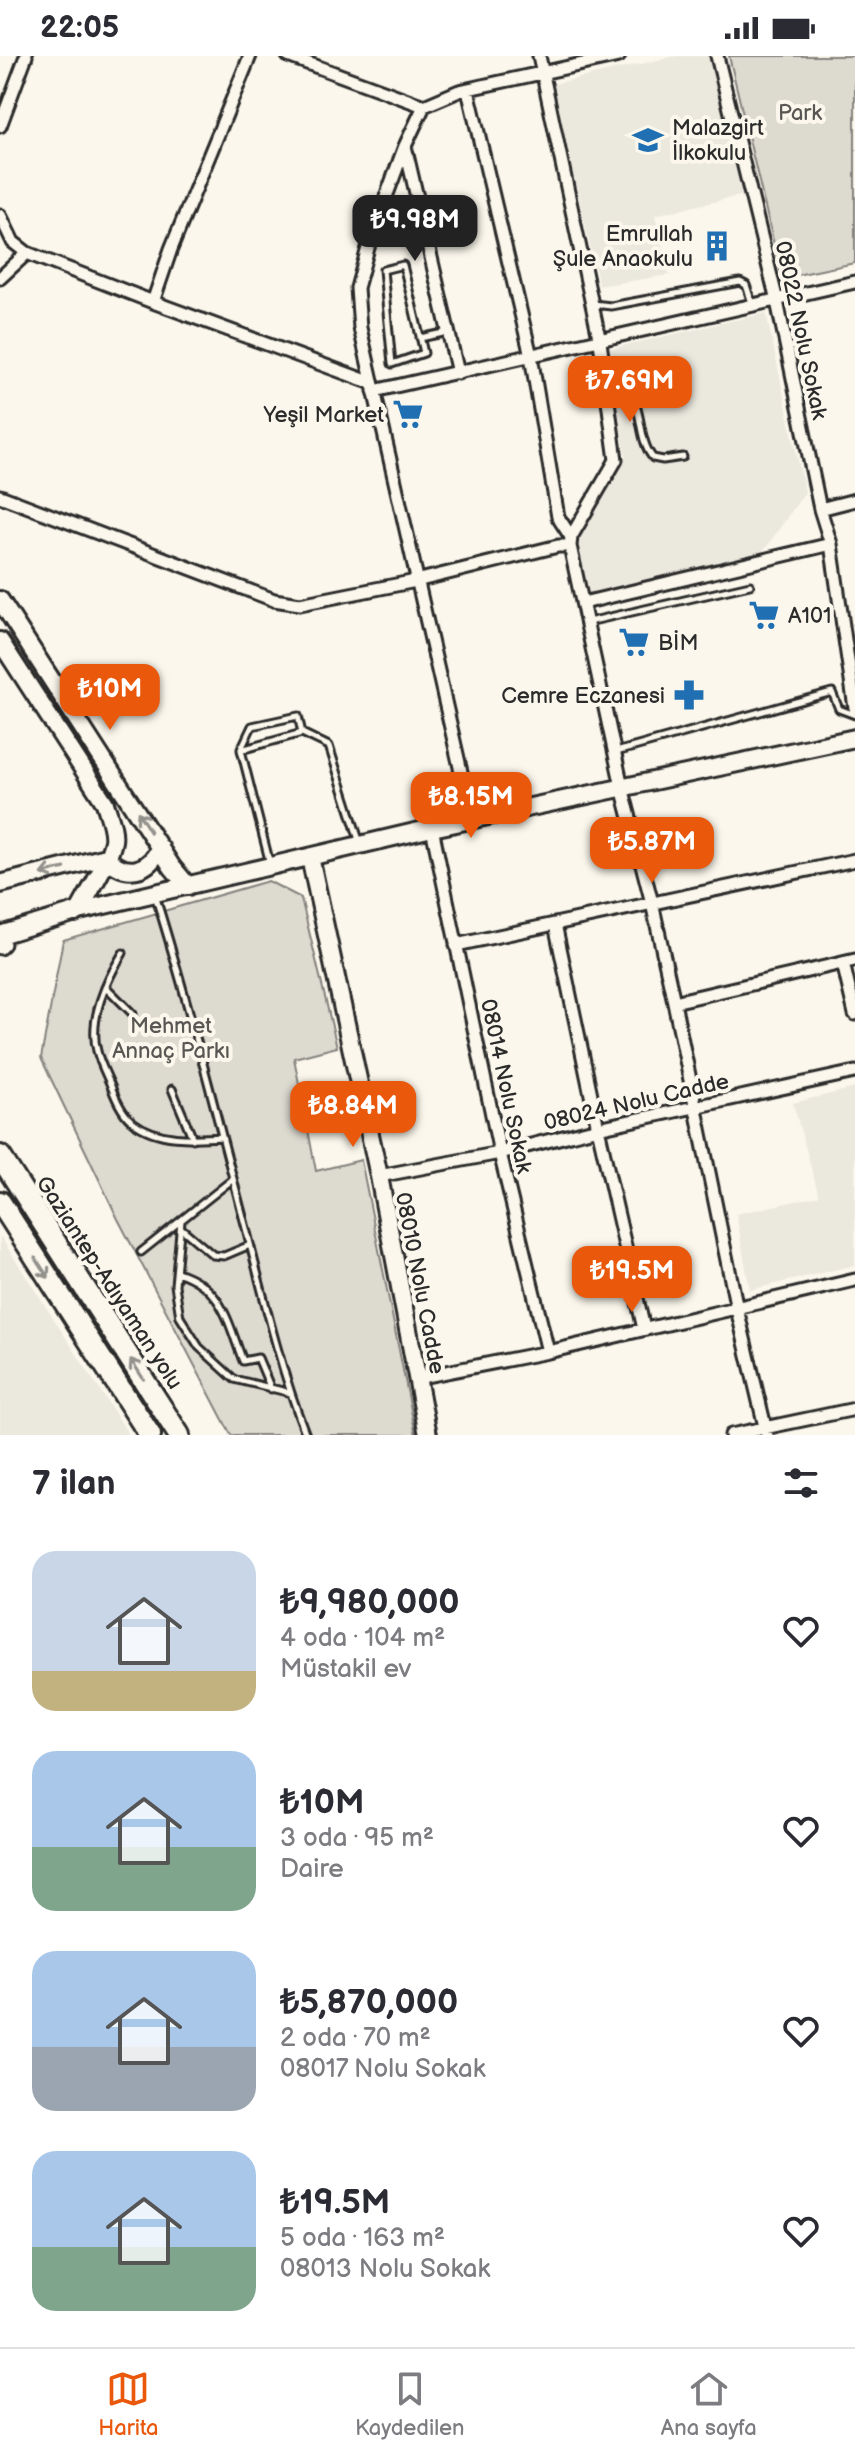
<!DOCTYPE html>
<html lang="tr">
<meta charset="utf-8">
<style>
body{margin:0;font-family:"Balsamiq Sans",sans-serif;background:#f2f2f3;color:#2b2b33;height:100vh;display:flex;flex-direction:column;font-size:30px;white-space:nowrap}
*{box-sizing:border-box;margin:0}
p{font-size:26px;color:#7c7c81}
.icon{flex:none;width:44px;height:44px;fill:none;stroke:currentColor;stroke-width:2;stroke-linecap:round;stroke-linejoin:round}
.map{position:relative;height:1379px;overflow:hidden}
.side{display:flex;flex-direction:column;background:#fff;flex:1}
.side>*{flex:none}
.price{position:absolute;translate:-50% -68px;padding:0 18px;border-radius:16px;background:#ea580c;color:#fff;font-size:26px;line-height:52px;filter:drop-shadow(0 2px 4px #0008)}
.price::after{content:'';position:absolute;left:50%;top:48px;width:24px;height:18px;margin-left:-12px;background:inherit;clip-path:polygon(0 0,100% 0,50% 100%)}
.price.selected{background:#222;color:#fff}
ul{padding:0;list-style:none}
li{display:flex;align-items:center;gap:24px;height:200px;padding:0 32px}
li span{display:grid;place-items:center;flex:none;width:224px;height:160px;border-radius:24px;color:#555}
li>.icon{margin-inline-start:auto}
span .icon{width:96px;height:96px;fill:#fffc;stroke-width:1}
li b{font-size:34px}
h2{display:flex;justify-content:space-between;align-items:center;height:96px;padding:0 32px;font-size:34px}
.status{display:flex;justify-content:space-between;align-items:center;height:56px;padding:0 40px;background:#fff;direction:ltr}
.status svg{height:22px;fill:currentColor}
.tab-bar{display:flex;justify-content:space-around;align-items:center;height:112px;border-top:2px solid #e1e1e2;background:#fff;font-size:22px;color:#7c7c81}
.tab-bar a{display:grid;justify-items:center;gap:4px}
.tab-bar .selected{color:#ea580c}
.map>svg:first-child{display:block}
.built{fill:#ebe8de}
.green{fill:#dddad0;stroke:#84827e;stroke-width:2}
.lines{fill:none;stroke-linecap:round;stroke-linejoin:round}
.lane-casing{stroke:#2b2b2b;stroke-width:11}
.street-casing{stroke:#2b2b2b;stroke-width:17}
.secondary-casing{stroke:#2b2b2b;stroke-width:22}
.highway-casing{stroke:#2b2b2b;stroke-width:26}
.lane{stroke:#fbf7ec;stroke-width:5}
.street{stroke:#fbf7ec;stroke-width:11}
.secondary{stroke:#fbf7ec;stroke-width:16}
.highway{stroke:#fbf7ec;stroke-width:20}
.oneway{stroke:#93918c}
.labels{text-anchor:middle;stroke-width:8;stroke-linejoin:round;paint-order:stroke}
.park-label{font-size:22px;fill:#585754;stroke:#fbf7ec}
.poi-label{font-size:22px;fill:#2b2b2b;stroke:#fbf7ec;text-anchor:start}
.street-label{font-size:22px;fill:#2b2b2b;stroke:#fbf7ec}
</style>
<div class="status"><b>22:05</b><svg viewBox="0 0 49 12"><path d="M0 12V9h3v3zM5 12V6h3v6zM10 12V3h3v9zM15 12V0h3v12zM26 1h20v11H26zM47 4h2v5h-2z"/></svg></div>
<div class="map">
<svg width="855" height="1379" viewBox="0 0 855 1379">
<rect width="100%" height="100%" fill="#fbf7ec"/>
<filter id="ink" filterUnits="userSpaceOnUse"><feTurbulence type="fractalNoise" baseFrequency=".0125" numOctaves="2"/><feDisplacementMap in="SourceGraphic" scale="16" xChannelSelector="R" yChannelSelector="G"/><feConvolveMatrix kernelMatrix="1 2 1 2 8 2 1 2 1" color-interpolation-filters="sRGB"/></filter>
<g filter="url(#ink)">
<path class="built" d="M676,0H711L744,139L655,159L669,219L599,230L553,28Z
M766,257L805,436L760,500L584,540L574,478L626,400L604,294Z
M855,1032V1209L750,1234L736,1158L819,1140L793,1047Z
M0,1180L129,1379H0Z"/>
<path class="green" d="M729,0H855V207L782,222Z
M268,825L301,842L337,991L294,1002L316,1115L361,1104L416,1379H231L118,1163L41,1002L63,884Z"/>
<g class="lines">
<g class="lane-casing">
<path id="lane" d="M403,209L424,297L392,308L383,214Z
M593,248L611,250L740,226L746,229L753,250
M420,282L448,276
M609,337L627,333C644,352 637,383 653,402L663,404L683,401
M588,566L750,529
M241,693L252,670L298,660L302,677
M616,696L832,636L839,653L855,659
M270,808L241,694L302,677L329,690L359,784
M155,839C190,951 218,1066 248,1180C265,1247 281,1315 306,1379
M123,897C107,923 88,963 97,995C100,1007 106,1018 111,1030C115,1041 123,1059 133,1066C157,1085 193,1083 222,1081
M106,931L133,958
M172,1033L193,1083
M181,1165L175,1229L180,1261L199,1291L234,1323L291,1337
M181,1172L213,1199L224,1200L250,1189
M141,1196L233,1123
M177,1216C223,1231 227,1264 243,1305L258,1302L271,1333"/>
</g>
<g class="street-casing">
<path id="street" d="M250,0L171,193L153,246L372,327
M288,0L424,50
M539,0L600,286L616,404L571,481L570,490L622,731L652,847L674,946L737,1253L767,1379
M717,0L777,245L820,453L831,488L855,652
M468,34L531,300L558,461L571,481
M0,70L26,0
M405,90L458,317
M0,159L13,186L27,197L153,246
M0,222L27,197
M374,335L855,226
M0,440L274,544L300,548L416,525L558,490H570
M820,453L855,444
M583,547L831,488
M472,764L360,272L357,232L371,181L405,90L424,50L459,35L619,0
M432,772L500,1097L548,1296
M555,868L598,1072L644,1273
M456,889L855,804
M0,892L4,888
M843,907L855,958
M674,946L855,904
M379,1120L500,1097L598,1072L855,1016
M416,1322L548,1296L855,1224
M731,1379L855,1353"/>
</g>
<g class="secondary-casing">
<path id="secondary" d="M0,544L172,811L188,830
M0,585L105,747C108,758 115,773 113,785C109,806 89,835 79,855L75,857
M106,801C126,822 149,816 160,791
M310,801L379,1120L428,1379
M0,828L106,801
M0,879L79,855L432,772L855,682"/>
</g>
<g class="highway-casing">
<path id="highway" d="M0,1100L179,1379
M0,1146L150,1379"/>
</g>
<use href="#lane" class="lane"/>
<use href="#street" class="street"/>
<use href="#secondary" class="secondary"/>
<use href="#highway" class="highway"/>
</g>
<defs><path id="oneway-shaft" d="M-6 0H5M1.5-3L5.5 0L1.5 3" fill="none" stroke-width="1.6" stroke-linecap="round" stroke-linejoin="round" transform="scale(2)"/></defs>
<g class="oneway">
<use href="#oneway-shaft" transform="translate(144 766) rotate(-122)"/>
<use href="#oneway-shaft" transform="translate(53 815) rotate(166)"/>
<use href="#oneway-shaft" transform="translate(42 1212) rotate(57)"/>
<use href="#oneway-shaft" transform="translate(137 1313) rotate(-123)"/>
</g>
</g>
<defs>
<g id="school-bare" transform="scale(2.4)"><path d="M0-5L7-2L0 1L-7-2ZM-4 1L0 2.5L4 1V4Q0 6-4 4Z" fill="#1f6fb2" stroke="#fbf7ec" stroke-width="2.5" paint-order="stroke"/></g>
<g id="building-bare" transform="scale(2.4)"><path d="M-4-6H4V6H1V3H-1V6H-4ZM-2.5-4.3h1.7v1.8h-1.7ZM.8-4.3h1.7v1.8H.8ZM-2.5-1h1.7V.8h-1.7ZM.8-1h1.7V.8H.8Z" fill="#1f6fb2" stroke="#fbf7ec" stroke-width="2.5" paint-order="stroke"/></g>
<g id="supermarket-bare" transform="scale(2.4)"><path d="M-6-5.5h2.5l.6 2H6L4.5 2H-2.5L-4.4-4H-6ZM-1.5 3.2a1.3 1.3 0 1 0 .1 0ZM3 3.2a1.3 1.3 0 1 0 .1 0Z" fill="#1f6fb2" stroke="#fbf7ec" stroke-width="2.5" paint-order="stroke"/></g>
<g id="pharmacy-bare" transform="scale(2.4)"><path d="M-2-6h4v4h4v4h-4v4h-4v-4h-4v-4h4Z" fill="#1f6fb2" stroke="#fbf7ec" stroke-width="2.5" paint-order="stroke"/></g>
</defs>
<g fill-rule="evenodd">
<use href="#school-bare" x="648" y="84"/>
<use href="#building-bare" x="717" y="190"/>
<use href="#supermarket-bare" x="408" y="358"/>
<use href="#supermarket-bare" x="764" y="559"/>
<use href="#supermarket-bare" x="634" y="586"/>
<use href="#pharmacy-bare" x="689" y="639"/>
</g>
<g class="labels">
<g class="park-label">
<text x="800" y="64">Park</text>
<text x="171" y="977">Mehmet<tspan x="171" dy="25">Annaç Parkı</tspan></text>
</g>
<g class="poi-label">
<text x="672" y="79">Malazgirt<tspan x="672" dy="25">İlkokulu</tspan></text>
<text x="693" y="185" text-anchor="end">Emrullah<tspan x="693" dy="25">Şule Anaokulu</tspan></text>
<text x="384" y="366" text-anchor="end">Yeşil Market</text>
<text x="788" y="567">A101</text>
<text x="658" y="594">BİM</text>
<text x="665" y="647" text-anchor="end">Cemre Eczanesi</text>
</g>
<g class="street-label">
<text transform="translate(802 274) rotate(78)" y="8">08022 Nolu Sokak</text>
<text transform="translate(507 1030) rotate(78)" y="8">08014 Nolu Sokak</text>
<text transform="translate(636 1045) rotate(-13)" y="8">08024 Nolu Cadde</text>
<text transform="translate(110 1226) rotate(57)" y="8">Gaziantep-Adıyaman yolu</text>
<text transform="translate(421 1227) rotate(79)" y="8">08010 Nolu Cadde</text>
</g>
</g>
</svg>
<b class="price selected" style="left:415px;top:207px">₺9.98M</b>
<b class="price" style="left:630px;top:368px">₺7.69M</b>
<b class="price" style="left:110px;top:676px">₺10M</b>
<b class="price" style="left:471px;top:784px">₺8.15M</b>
<b class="price" style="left:652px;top:829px">₺5.87M</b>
<b class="price" style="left:353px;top:1093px">₺8.84M</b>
<b class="price" style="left:632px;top:1258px">₺19.5M</b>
</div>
<section class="side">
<h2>7 ilan<svg class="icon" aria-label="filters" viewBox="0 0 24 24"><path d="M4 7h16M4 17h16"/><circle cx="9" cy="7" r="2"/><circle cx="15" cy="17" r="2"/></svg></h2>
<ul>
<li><span style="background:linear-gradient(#c9d6e8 75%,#c2b280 0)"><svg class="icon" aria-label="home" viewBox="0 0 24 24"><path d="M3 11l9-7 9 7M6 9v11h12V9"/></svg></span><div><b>₺9,980,000</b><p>4 oda · 104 m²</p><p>Müstakil ev</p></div><svg class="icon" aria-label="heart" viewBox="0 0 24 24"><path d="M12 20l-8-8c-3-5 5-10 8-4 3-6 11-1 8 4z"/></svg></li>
<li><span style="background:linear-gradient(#a9c7e8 60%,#7fa58c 0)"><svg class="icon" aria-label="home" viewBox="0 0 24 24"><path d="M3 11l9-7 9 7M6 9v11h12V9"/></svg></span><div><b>₺10M</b><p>3 oda · 95 m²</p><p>Daire</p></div><svg class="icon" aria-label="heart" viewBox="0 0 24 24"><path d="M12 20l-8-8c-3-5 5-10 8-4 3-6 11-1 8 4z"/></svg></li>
<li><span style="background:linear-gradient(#a9c7e8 60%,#9aa5b1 0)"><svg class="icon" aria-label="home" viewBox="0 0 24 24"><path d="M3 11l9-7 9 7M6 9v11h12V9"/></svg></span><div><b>₺5,870,000</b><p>2 oda · 70 m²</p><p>08017 Nolu Sokak</p></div><svg class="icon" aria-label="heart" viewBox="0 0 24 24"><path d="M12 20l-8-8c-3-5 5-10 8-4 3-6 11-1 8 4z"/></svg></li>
<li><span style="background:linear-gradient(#a9c7e8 60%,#7fa58c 0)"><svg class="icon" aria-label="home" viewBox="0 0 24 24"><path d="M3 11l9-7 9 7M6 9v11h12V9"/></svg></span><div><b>₺19.5M</b><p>5 oda · 163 m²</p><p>08013 Nolu Sokak</p></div><svg class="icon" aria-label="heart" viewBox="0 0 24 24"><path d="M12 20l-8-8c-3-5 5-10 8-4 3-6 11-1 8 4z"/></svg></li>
</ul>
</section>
<nav class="tab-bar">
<a class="selected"><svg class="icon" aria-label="map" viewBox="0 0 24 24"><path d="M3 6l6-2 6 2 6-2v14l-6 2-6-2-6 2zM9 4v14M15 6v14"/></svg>Harita</a>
<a><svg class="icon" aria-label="saved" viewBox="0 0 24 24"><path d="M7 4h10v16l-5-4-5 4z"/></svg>Kaydedilen</a>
<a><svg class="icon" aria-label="home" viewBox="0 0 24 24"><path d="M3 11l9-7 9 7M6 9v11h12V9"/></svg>Ana sayfa</a>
</nav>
